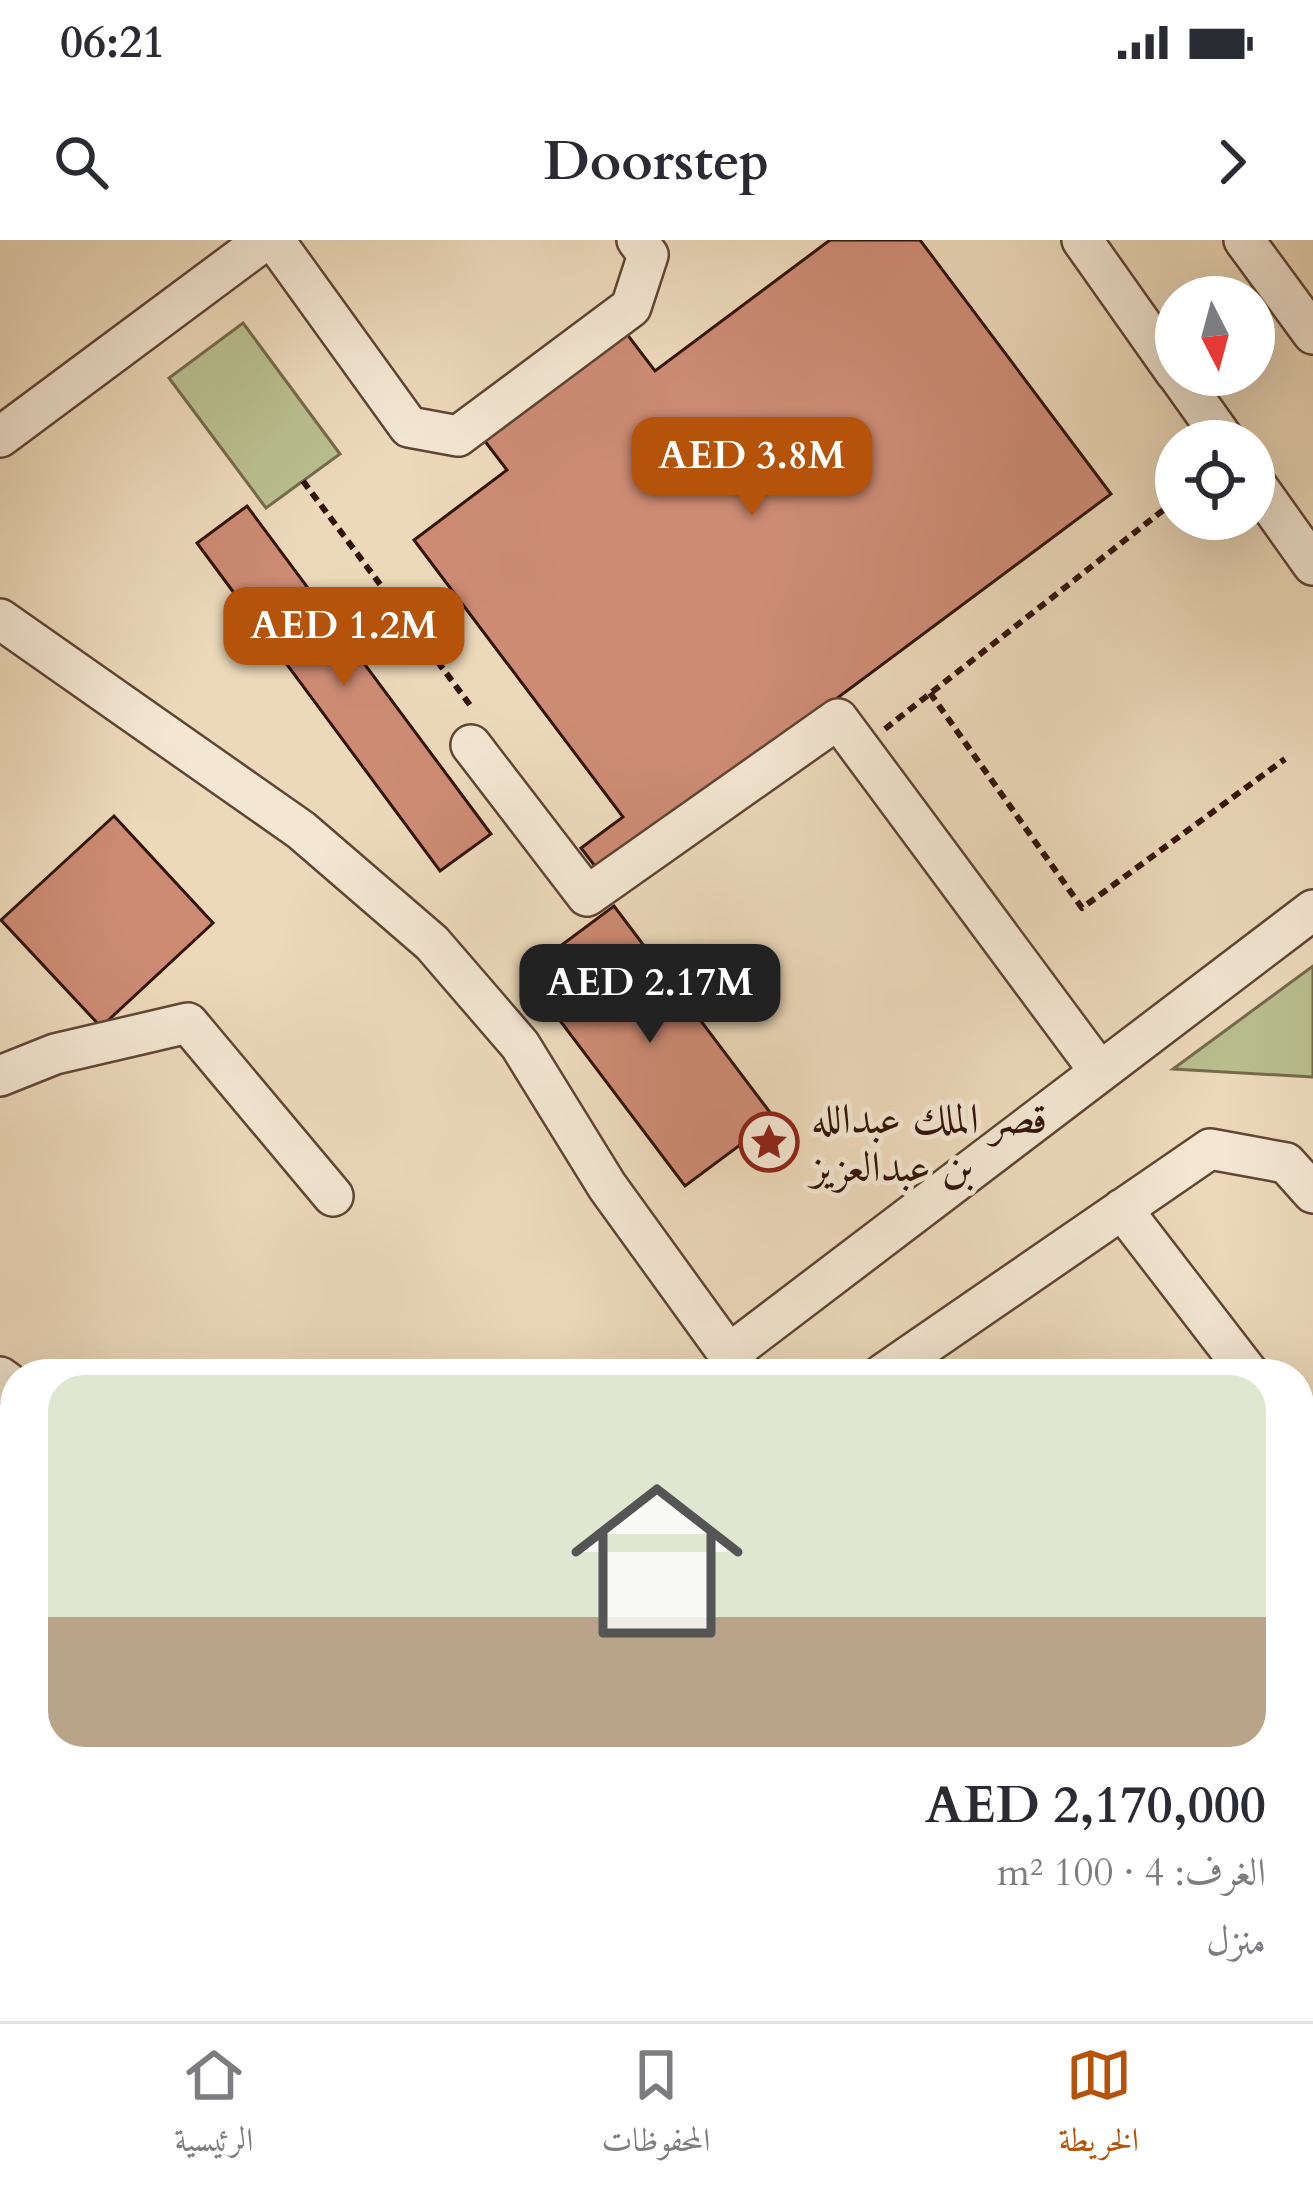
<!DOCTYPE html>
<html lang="ar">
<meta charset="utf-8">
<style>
body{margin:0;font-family:Cardo,Amiri,serif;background:#f7f7f7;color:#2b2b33;direction:rtl;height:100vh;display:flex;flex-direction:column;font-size:45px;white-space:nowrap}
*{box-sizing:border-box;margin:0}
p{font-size:39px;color:#7c7c81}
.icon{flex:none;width:66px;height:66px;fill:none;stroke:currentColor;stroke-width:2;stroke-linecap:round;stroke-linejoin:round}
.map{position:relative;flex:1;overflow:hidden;direction:ltr}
.sheet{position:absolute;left:0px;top:1119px;width:1314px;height:663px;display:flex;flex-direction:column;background:#fff;border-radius:48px 48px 0 0;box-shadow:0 12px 48px #0002;direction:rtl}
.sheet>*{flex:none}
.needle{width:78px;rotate:174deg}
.controls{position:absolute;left:1155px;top:36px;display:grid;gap:24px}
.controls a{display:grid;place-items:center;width:120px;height:120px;border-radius:50%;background:#fff;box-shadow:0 12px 48px #0002;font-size:60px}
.price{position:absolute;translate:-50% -102px;padding:0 27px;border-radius:24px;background:#b45309;color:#fff;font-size:39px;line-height:78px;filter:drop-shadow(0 3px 6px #0008)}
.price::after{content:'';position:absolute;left:50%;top:72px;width:36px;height:27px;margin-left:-18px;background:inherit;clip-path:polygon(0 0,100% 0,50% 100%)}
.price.on{background:#222;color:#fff}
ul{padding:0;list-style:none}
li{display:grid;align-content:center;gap:24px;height:636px;padding:0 48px}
li span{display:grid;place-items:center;height:372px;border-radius:36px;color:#555}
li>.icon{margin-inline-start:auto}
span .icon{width:216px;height:216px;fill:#fffc;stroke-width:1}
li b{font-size:51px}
.status{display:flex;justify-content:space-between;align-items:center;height:84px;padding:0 60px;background:#fff;direction:ltr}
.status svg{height:33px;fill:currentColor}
header{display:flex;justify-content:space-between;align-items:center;height:156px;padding:0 48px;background:#fff;font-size:54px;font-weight:800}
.tab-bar{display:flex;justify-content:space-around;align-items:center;height:168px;border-top:3px solid #e1e1e2;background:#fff;font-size:33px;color:#7c7c81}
.tab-bar a{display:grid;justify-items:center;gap:6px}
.tab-bar .on{color:#b45309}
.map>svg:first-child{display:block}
.green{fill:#b9bf8f;stroke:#766a4b;stroke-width:3}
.building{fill:#cd8b74;stroke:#321407;stroke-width:3}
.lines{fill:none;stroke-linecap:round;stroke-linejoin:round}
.minor-casing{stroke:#604534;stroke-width:44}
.path{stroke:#321407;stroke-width:6;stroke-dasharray:9 6;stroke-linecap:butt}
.minor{stroke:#f3e6d2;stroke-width:39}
.labels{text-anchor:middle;stroke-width:10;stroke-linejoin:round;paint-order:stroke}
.poi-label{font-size:42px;fill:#321407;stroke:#f3e6d2;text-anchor:start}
</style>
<div class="status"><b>06:21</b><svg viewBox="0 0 49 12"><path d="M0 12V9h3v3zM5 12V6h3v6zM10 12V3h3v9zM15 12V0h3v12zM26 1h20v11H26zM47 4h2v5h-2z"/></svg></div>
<header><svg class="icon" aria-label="forward" viewBox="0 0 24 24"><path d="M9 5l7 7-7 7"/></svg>Doorstep<svg class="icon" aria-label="search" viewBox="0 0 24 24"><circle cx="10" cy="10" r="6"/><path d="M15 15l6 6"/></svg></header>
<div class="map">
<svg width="1313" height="1781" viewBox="0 0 1313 1781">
<rect width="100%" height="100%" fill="#ecd9ba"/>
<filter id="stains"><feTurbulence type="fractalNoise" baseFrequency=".00167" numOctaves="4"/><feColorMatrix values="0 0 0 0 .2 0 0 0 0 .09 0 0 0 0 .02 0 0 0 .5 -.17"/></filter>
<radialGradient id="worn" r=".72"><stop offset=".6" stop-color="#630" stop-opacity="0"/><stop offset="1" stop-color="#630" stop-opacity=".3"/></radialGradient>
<path class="green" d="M243,83L340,214L266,268L169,138Z
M1313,726V837L1173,829Z"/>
<path class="building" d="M830,0H920L1111,254L601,634L581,608L623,577L414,300L507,230L474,187L617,81L655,131Z
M247,266L491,594L440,631L197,303Z
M114,576L213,683L101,787L1,680Z
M614,666L775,879L685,946L524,733Z
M1313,1241V1617L1306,1608L1299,1613V1251Z"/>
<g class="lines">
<g class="minor-casing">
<path id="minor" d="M274,0L409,187L458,196L631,67L648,15L637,0
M1082,0L1176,133
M1244,0L1313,94
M1178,135L1225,201
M0,197L265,0
M1254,242L1313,325
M0,379L301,590L432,703L520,805L607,946L743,1134
M471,505L587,656L838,479L1100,832
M0,836L55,814L188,783L333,956
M1122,969L1249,1134
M729,1114L1313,670
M883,1134L1210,909L1286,923L1313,953
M0,1137L15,1148
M1299,1183L1313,1191
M0,1741L15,1729
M61,1767L72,1781
M586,1767L597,1781
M1209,1767L1219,1781"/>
</g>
<path class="path" d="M303,241L473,469
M930,453L1082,668L1285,519
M885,489L1176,260"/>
<use href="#minor" class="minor"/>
</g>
<defs>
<g id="sight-ring" transform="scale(3)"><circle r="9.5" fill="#f3e6d2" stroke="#8f2418" stroke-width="1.5"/><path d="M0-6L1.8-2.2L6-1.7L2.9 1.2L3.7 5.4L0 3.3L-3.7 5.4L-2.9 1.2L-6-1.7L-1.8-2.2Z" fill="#8f2418"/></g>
</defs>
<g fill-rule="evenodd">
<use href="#sight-ring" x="769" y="902"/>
</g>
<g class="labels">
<g class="poi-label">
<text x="811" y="893">قصر الملك عبدالله<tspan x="811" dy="48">بن عبدالعزيز</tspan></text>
</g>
</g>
<rect width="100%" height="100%" filter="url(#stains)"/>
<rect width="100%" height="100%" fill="url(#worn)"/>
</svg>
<div class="controls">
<a><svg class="needle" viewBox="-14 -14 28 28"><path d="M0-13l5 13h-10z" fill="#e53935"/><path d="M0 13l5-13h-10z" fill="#7c7c81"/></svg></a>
<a><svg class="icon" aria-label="locate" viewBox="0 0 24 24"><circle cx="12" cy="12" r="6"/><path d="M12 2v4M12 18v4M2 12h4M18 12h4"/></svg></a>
</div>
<b class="price" style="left:752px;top:279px">AED 3.8M</b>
<b class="price" style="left:344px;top:449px">AED 1.2M</b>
<b class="price on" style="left:650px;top:806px">AED 2.17M</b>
<section class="sheet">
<ul>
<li><span style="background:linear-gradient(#dfe7d0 65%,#b9a48a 0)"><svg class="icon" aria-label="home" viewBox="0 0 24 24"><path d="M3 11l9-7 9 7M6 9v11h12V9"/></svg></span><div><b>AED 2,170,000</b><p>الغرف: 4 · 100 m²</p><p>منزل</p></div></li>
</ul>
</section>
</div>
<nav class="tab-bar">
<a class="on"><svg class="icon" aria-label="map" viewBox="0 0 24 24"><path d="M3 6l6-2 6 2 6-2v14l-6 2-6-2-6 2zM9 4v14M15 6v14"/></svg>الخريطة</a>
<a><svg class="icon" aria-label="saved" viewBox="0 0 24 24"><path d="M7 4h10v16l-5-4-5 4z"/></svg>المحفوظات</a>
<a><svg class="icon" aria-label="home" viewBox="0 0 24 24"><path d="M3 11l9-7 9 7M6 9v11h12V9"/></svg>الرئيسية</a>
</nav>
